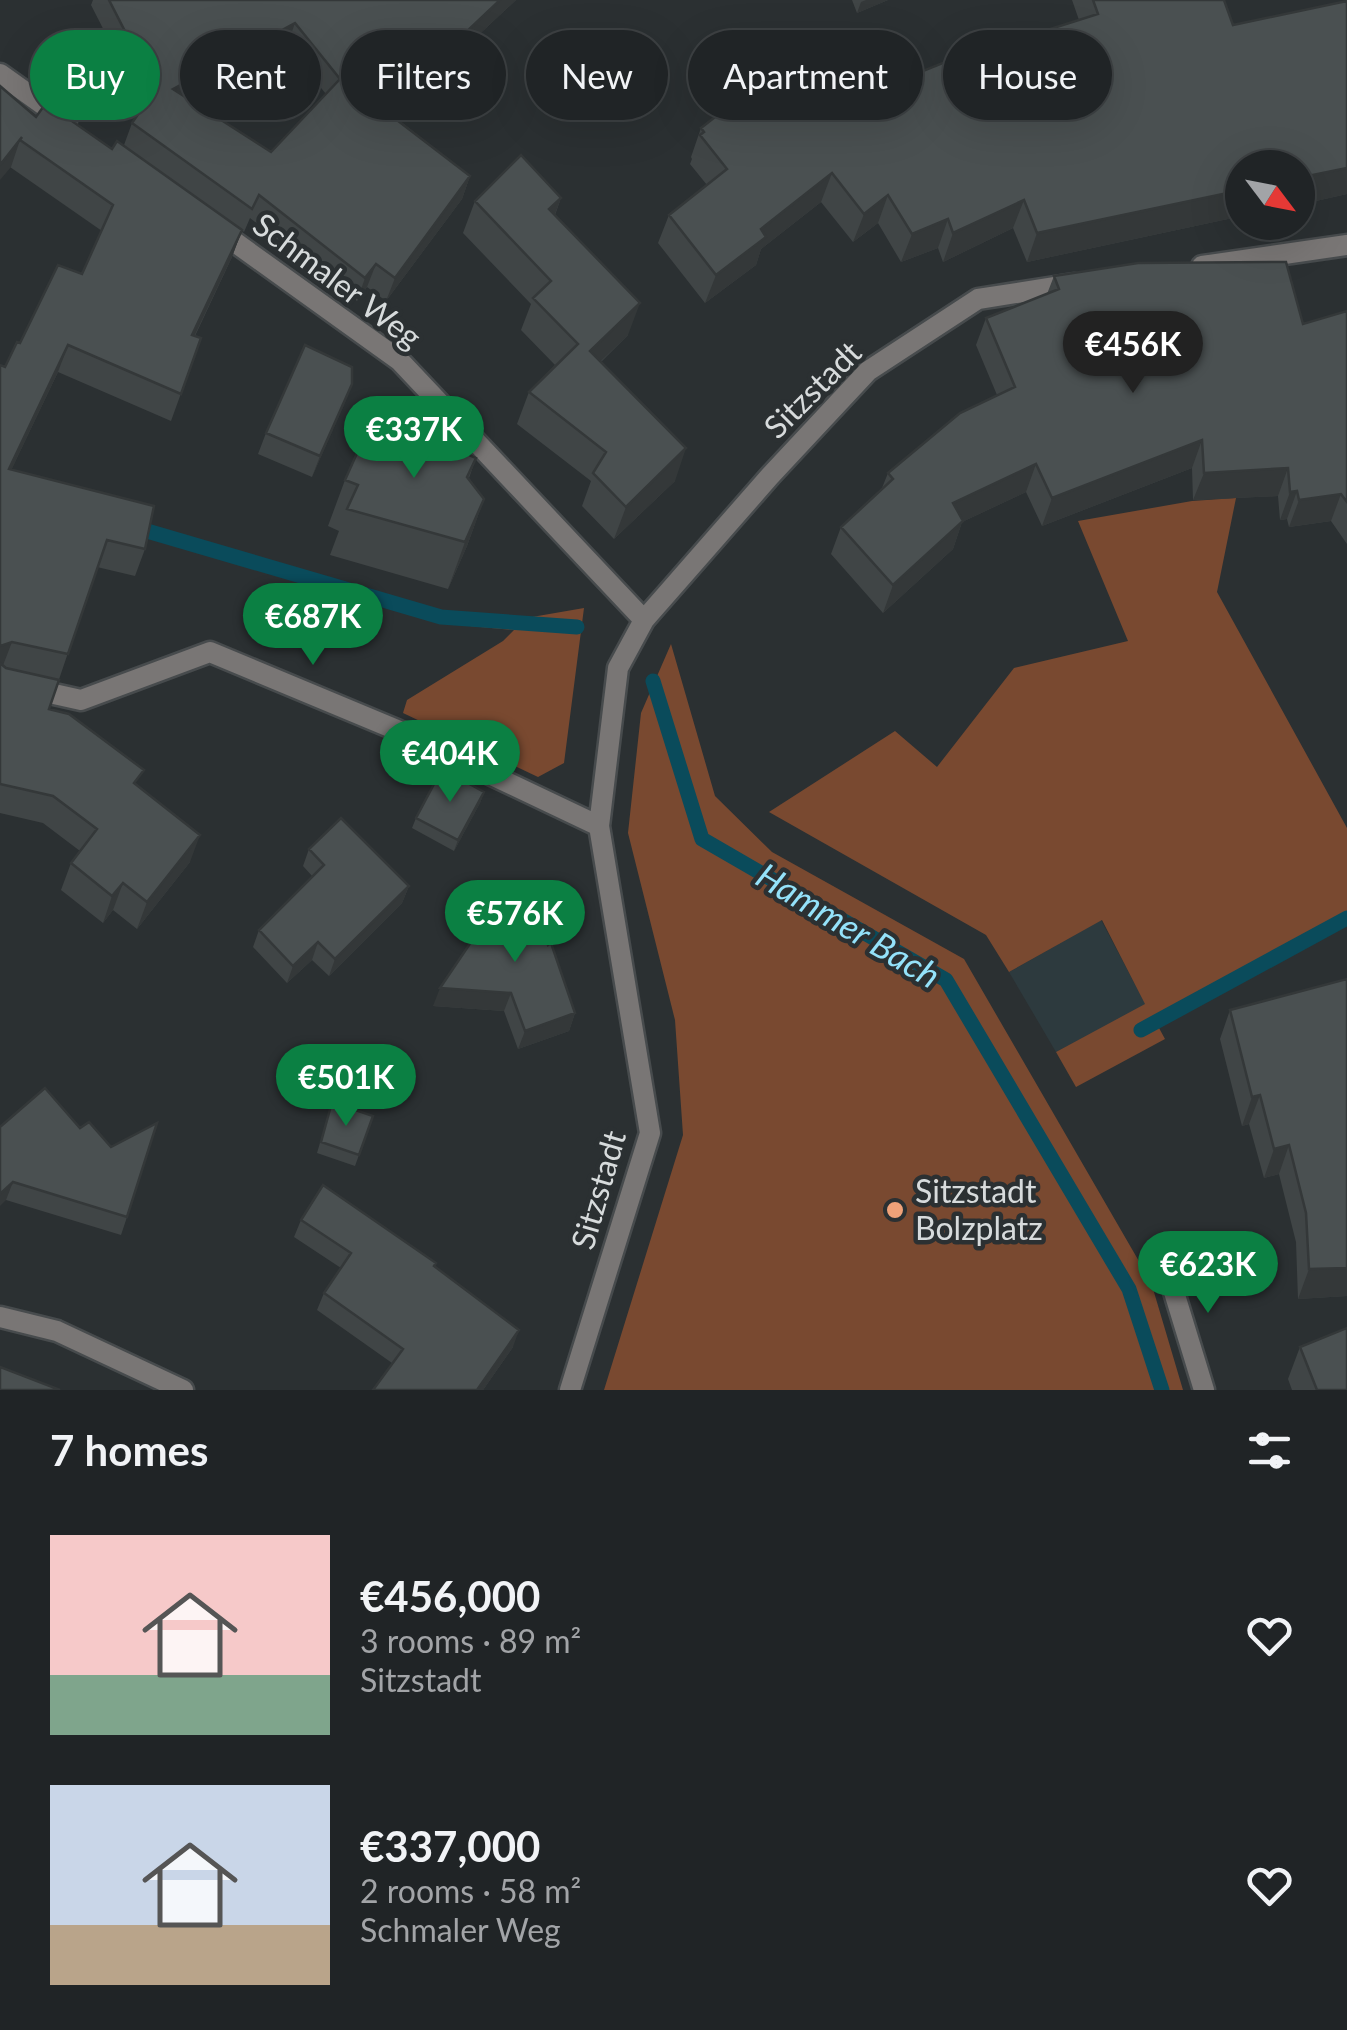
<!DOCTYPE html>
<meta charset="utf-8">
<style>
body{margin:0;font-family:Lato,sans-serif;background:#2d3032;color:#f1f3f6;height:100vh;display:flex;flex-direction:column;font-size:38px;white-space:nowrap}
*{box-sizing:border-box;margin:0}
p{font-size:32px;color:#a2a4a7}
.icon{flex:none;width:55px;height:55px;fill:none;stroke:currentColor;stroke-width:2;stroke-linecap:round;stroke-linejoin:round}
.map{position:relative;height:1390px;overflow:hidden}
.panel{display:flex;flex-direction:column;background:#202426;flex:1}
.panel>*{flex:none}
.guide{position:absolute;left:30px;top:30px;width:1288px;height:90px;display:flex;gap:20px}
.needle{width:65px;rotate:122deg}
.buttons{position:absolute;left:1225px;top:150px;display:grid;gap:20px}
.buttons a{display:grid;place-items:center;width:90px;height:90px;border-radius:50%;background:#202426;box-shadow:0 10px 40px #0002,0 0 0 2px #3d4143;font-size:50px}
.price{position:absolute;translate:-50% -85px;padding:0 22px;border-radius:35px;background:#0b8043;color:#fff;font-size:32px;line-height:65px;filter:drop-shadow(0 2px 5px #0008)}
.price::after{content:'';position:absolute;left:50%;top:60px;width:30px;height:22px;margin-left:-15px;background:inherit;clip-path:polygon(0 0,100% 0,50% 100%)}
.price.current{background:#222;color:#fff}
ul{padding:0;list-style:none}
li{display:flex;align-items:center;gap:30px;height:250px;padding:0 50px}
li span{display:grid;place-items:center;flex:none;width:280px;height:200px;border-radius:0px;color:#555}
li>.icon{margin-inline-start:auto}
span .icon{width:120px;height:120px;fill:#fffc;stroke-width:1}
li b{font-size:42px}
h2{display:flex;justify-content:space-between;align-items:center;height:120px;padding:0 50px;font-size:42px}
.pill{padding:0 35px;border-radius:45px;background:#202426;box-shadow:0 10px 40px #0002,0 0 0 2px #3d4143;font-size:35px;line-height:90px}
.pill.current{background:#0b8043;color:#fff}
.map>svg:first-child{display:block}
.built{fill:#2d3a3e}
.green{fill:#794930}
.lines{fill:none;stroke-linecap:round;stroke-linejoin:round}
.stream{stroke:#0a4b5b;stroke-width:15}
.minor-casing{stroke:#474b4d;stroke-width:25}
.minor{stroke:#797675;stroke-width:20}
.wall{fill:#404546;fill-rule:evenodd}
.shaded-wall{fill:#343839}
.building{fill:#4a5051;stroke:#343839;stroke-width:2.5;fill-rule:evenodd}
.poi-dot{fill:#f0a279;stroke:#2b3032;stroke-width:4}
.labels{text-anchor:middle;stroke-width:9;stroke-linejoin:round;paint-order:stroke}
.street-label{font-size:32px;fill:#d7dbdc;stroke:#2b3032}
.poi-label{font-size:32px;fill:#d7dbdc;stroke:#2b3032;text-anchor:start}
.water-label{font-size:35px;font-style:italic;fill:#94e2fa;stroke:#2b3032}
</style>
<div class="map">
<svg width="1347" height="1390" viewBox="0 0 1347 1390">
<rect width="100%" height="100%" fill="#2b3032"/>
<path class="built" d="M1101,920L1146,1005L1056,1052L1009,972Z"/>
<path class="green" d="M1236,498L1217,592L1347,828V925L1159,1028L1165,1039L1076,1087L1056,1052L1145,1004L1102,920L1009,972L986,935L769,812L895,731L937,767L1014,668L1128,641L1078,521L1192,501Z
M49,508L116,515L442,612L532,617L584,608L564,763L538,777L403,713L407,700L503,641L514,630L437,623Z
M671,644L715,796L772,852L964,959L1151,1282L1183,1390H604L683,1135L675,1020L628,833L641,713Z"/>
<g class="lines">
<path class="stream" d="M130,526L441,617L577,627
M653,681L702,839L946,980L1129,1289L1162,1390
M1141,1030L1347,918"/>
<g class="minor-casing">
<path id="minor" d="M0,74L66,121
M215,228L399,360L644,620
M1202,266L1347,245
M0,682L81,700L210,652L397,730L599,826
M1163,1256L1204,1390
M0,1317L57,1331L183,1390
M570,1390L650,1133L599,826L618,668L644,620L770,476L868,371L978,299L1074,284"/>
</g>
<use href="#minor" class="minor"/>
</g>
<path class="wall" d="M93,0H516L439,72L400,121L470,176L462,199L386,301L367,287L357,301L250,218L244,232L242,230L232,257L195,336L201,338L171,421L58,372L11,470L145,549L135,576L97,567L49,709L139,786L190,862L137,929L113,910L103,923L61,890L71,863L80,851L43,823L0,813V365L5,367L20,343L82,274L102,231L10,167L0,86L36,117L112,149L124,145L132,123L143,107L91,5ZM287,46L326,94L271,152L188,99Z
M852,0H888L857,13Z
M1072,0H1224L1233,25L1347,194L1298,205V168H1242V216L1027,262L1013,228L943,262L938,248L901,262L878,223L853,242L821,202L761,249L756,265L705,303L658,243L669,215L707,185L690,164L692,159L691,157L701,128L836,106L965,56L1079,20Z
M561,198L555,215L628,335L601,362L675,481L614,539L582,506L591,481L517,424L529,392L555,365L521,330L531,304L463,233L475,201Z
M1054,276L1303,324L1347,311V544L1331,521L1289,527L1287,519L1280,520L1278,496L1193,500L1192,468L1042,526L1026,492L962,522L953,549L883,613L831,554L841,527L882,488L888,473L997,395L976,345L986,318L1047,294Z
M352,384L312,477L258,454L266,433Z
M476,458L469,478L484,499L467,546L448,589L330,555L339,531L328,526L345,480Z
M484,792L480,803L454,851L412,828L416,818Z
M309,849L409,886L402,903L329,976L312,960L287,983L253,947L259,930L313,877L303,866Z
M548,945L575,1013L569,1031L518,1049L504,1011L433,1006Z
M1347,979V1296L1298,1299L1296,1242L1279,1174L1264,1178L1249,1124L1242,1126L1220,1039L1230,1010Z
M332,1102L373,1116L355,1166L317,1153Z
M0,1127L127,1217L121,1235L6,1200Z
M301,1220L435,1267L513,1347L483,1390H373L392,1363L317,1310L324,1293L341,1268L294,1237Z
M1300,1347L1347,1390H1292L1288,1379Z"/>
<path class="shaded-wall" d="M500,0H516L439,72L385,140L393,117L448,49Z
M866,0H888L857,13L861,2Z
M295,23L287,46L164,112L173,89Z
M20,140L11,167L0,180V165Z
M1347,168V194L1298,205V178Z
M832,173L821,202L761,249L756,265L705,303L716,275L761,229Z
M470,176L462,199L386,301L395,278Z
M1242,190V216L1027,262L1037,233Z
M888,195L878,223L853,242L864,214Z
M561,198L549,230V209Z
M1024,200L1013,228L943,262L953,233Z
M948,219L938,248L901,262L912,234Z
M242,230L232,257L182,362L192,335Z
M376,264L367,287L357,301L365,278Z
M640,303L628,335L578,383L590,351Z
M68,345L58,372L0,494L9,469Z
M352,384L344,405L312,477L320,456Z
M1202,440L1192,468L1042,526L1052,498Z
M686,448L675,481L614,539L626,507Z
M1036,464L1026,492L962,522L953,549L883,613L893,585L953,503Z
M1288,468L1278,496L1193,500L1204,473Z
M1297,491L1287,519L1280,520L1290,492Z
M1341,494L1331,521L1289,527L1299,500Z
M484,499L467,546L448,589L465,542Z
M12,642L2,668L0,669V646Z
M484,792L480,803L454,851L458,840Z
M200,835L190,862L137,929L147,902Z
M123,883L113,910L103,923L112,896Z
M409,886L402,903L329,976L335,959Z
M318,942L312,960L287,983L293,966Z
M440,988L511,993L504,1011L433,1006Z
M575,1013L569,1031L518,1049L525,1031Z
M1260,1095L1249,1124L1242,1126L1252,1097Z
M1289,1145L1279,1174L1264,1178L1274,1149Z
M13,1182L6,1200L0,1206V1194Z
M1347,1268V1296L1298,1299L1309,1269Z
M519,1330L513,1347L483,1390H477Z"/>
<path class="building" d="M109,0H500L448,49L393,117L470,176L395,278L376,264L365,278L259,195L252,209L132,123L155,90ZM295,23L340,79L271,152L173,89Z
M1093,0H1224L1233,25L1347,1V168L1298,178V168H1242V190L1037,233L1024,200L953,233L948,219L912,234L888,195L864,214L832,173L761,229L766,237L716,275L669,215L727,169L700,135L704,132L701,128L802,49L836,106L965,54V56L1098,14Z
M0,86L36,117L46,103L112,149L117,141L242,230L192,335L201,338L181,394L68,345L9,469L154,506L145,549L107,540L68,654L12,642L0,646V365L5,367L17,342L20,343L58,265L82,274L113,205L20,140L22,137L0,165Z
M521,155L561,198L549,209L640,303L590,351L686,448L626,507L593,473L606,452L529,392L578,344L533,298L551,281L475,201Z
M1286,262L1303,324L1347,311V502L1341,494L1299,500L1297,491L1290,492L1288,468L1204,473L1202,440L1052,498L1036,464L953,503L963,521L893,585L841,527L893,479L888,473L960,413L1015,387L986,318L1059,289L1054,276L1138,263Z
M305,345L352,367V384L320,456L266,433Z
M375,413L476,458L467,477L484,499L465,542L347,509L358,485L345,480Z
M0,663L6,668L59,680L49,709L69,714L144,770L134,783L200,835L147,902L123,883L112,896L71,863L97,829L53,796L0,784Z
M442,769L484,792L458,840L416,818Z
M341,818L409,886L335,959L318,942L293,966L259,930L324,865L309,849Z
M531,897L548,945L551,943L575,1013L525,1031L511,993L440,988L492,911Z
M1347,979V1268L1309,1269L1306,1213L1289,1145L1274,1149L1260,1095L1252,1097L1230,1010Z
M45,1088L80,1128L89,1122L111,1147L157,1123L127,1217L13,1182L0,1194V1127Z
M332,1102L373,1116L359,1155L321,1142Z
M323,1185L436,1263L434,1266L519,1330L477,1390H373L403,1349L324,1293L351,1253L301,1220Z
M1347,1328V1390H1317L1300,1347Z
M0,1367L60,1390H0Z"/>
<circle class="poi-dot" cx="895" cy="1210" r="10"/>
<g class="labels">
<g class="street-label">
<text transform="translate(337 281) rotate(37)" y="11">Schmaler Weg</text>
<text transform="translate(813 390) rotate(-45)" y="11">Sitzstadt</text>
<text transform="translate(599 1190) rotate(-74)" y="11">Sitzstadt</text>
</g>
<g class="poi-label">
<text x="915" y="1203">Sitzstadt<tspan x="915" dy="37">Bolzplatz</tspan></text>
</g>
<g class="water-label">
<text transform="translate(848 926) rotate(31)" y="12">Hammer Bach</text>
</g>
</g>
</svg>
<div class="buttons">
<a><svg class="needle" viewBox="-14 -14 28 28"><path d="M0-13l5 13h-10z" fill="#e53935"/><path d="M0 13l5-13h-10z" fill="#a2a4a7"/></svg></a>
</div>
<b class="price current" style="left:1133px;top:396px">€456K</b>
<b class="price" style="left:414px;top:481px">€337K</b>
<b class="price" style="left:313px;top:668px">€687K</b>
<b class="price" style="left:450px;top:805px">€404K</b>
<b class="price" style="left:515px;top:965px">€576K</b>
<b class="price" style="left:346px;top:1129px">€501K</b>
<b class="price" style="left:1208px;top:1316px">€623K</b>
<div class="guide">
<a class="pill current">Buy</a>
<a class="pill">Rent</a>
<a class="pill">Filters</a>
<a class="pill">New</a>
<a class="pill">Apartment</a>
<a class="pill">House</a>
</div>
</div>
<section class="panel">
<h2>7 homes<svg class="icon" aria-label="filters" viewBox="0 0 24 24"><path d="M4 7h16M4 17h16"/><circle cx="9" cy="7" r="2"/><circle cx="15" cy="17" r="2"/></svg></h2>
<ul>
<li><span style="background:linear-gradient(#f6c9c9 70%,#7fa58c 0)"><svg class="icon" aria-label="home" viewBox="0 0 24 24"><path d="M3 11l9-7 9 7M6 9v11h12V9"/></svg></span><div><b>€456,000</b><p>3 rooms · 89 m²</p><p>Sitzstadt</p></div><svg class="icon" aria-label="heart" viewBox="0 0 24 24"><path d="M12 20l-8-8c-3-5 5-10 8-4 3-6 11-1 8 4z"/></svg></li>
<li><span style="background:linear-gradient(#c9d6e8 70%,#b9a48a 0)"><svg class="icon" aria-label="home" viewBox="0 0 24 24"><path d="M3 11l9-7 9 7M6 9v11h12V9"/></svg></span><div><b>€337,000</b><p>2 rooms · 58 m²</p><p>Schmaler Weg</p></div><svg class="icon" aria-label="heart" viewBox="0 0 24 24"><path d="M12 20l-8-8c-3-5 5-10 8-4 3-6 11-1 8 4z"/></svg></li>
</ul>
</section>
